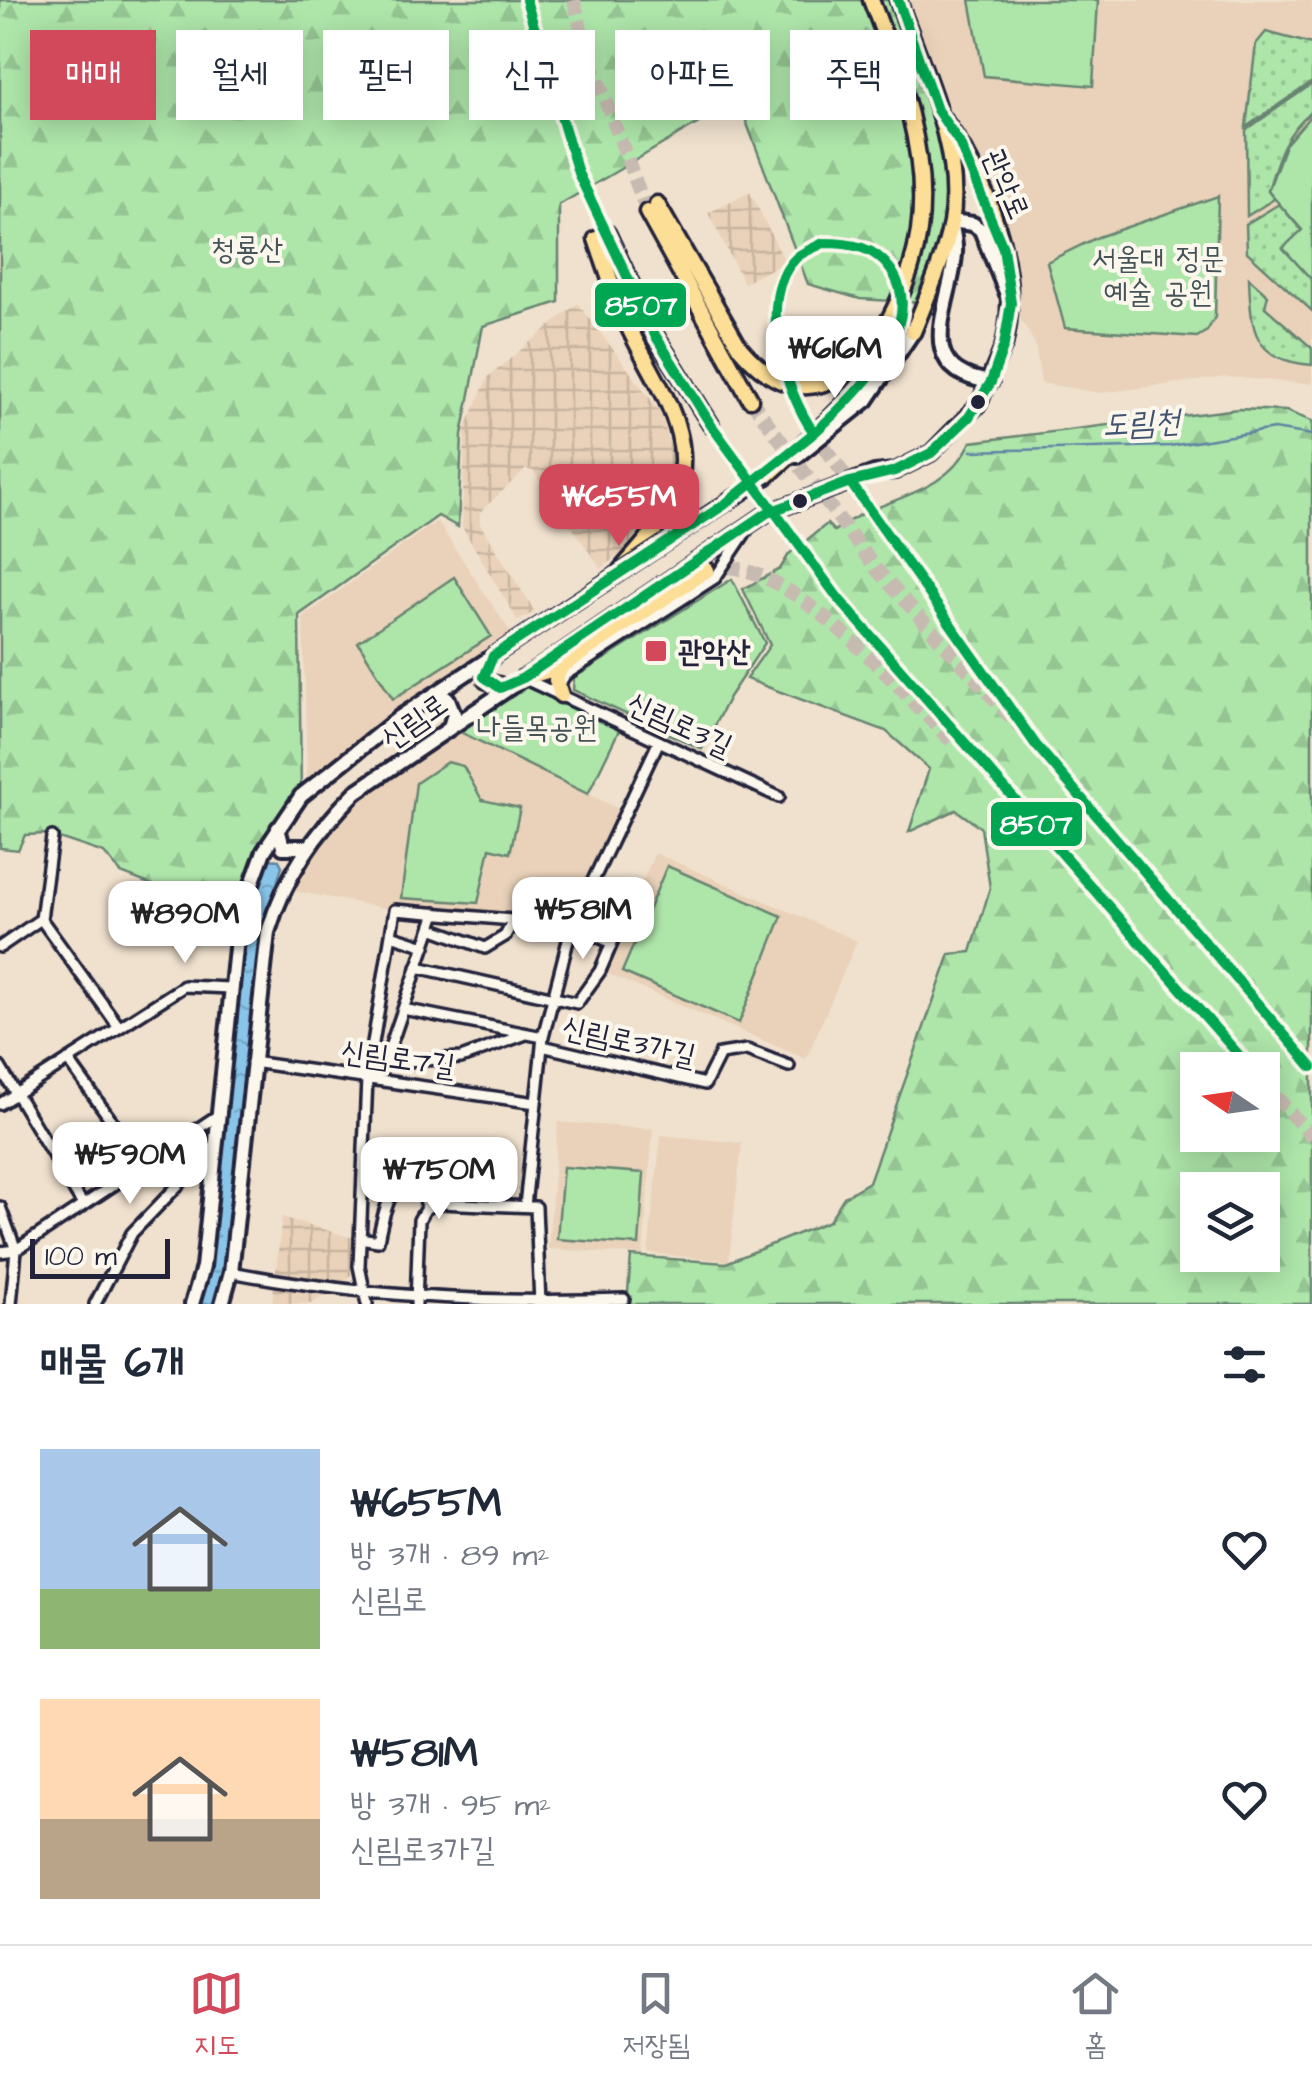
<!DOCTYPE html>
<html lang="ko">
<meta charset="utf-8">
<style>
body{margin:0;font-family:"Architects Daughter","Poor Story",sans-serif;background:#f6f6f7;color:#1f2937;height:100vh;display:flex;flex-direction:column;font-size:38px;white-space:nowrap}
*{box-sizing:border-box;margin:0}
p{font-size:32px;color:#747a83}
.icon{flex:none;width:55px;height:55px;fill:none;stroke:currentColor;stroke-width:2;stroke-linecap:round;stroke-linejoin:round}
.map{position:relative;height:1304px;overflow:hidden}
.panel{display:flex;flex-direction:column;background:#fff;flex:1}
.panel>*{flex:none}
.guide{position:absolute;left:30px;top:30px;width:1252px;height:90px;display:flex;gap:20px}
.needle{width:65px;rotate:283deg}
.tools{position:absolute;left:1180px;top:1052px;display:grid;gap:20px}
.tools a{display:grid;place-items:center;width:100px;height:100px;border-radius:0px;background:#fff;box-shadow:0 5px 25px #0003;font-size:50px}
.scale{position:absolute;left:30px;bottom:25px;width:140px;box-sizing:border-box;padding-left:10px;border:5px solid #22223b;border-top:0;font-size:28px;line-height:35px;white-space:nowrap;color:#22223b;-webkit-text-stroke:8px #fbf7ec;paint-order:stroke}
.price{position:absolute;translate:-50% -85px;padding:0 22px;border-radius:20px;background:#fff;color:#222;font-size:32px;line-height:65px;filter:drop-shadow(0 2px 5px #0008)}
.price::after{content:'';position:absolute;left:50%;top:60px;width:30px;height:22px;margin-left:-15px;background:inherit;clip-path:polygon(0 0,100% 0,50% 100%)}
.price.current{background:#d1495b;color:#fff}
ul{padding:0;list-style:none}
li{display:flex;align-items:center;gap:30px;height:250px;padding:0 40px}
li span{display:grid;place-items:center;flex:none;width:280px;height:200px;border-radius:0px;color:#555}
li>.icon{margin-inline-start:auto}
span .icon{width:120px;height:120px;fill:#fffc;stroke-width:1}
li b{font-size:42px}
h2{display:flex;justify-content:space-between;align-items:center;height:120px;padding:0 40px;font-size:42px}
.chip{padding:0 35px;border-radius:0px;background:#fff;box-shadow:0 5px 25px #0003;font-size:35px;line-height:90px}
.chip.current{background:#d1495b;color:#fff}
.tabs{display:flex;justify-content:space-around;align-items:center;height:140px;border-top:2px solid #e0e1e3;background:#fff;font-size:28px;color:#747a83}
.tabs a{display:grid;justify-items:center;gap:5px}
.tabs .current{color:#d1495b}
.map>svg:first-child{display:block}
.built{fill:#e9d2b9}
.industrial{fill:url(#industrial-grid)}
.grass{fill:url(#grass-dots);stroke:#688472;stroke-width:2.5}
.forest{fill:url(#forest-firs);stroke:#688472;stroke-width:2.5;fill-rule:evenodd}
.green{fill:#aee6aa;stroke:#688472;stroke-width:2.5}
.water{fill:url(#water-ripples);stroke:#6084a3;stroke-width:2.5}
.lines{fill:none;stroke-linecap:round;stroke-linejoin:round}
.stream{stroke:#6084a3;stroke-width:2.5}
.trunk-tunnel{stroke:#c7bbb1;stroke-width:14;stroke-dasharray:14 7;stroke-linecap:butt}
.minor-casing{stroke:#22223b;stroke-width:16}
.secondary-casing{stroke:#22223b;stroke-width:20}
.primary-casing{stroke:#22223b;stroke-width:21}
.trunk-casing{stroke:#22223b;stroke-width:21}
.minor{stroke:#fbf7ec;stroke-width:9}
.secondary{stroke:#fbf7ec;stroke-width:12}
.primary{stroke:#fdde96;stroke-width:14}
.trunk{stroke:#fdde96;stroke-width:14}
.secondary-bridge-casing{stroke:#22223b;stroke-width:20;stroke-linecap:butt}
.secondary-bridge{stroke:#fbf7ec;stroke-width:12}
.bus-1-casing{stroke:#fbf7ec;stroke-width:18}
.bus-1{stroke:#00a651;stroke-width:10}
.bus-dot{fill:#22223b;stroke:#fbf7ec;stroke-width:4}
.poi-dot{fill:#d1495b;stroke:#fbf7ec;stroke-width:4}
.labels{text-anchor:middle;stroke-width:8;stroke-linejoin:round;paint-order:stroke}
.street-label{font-size:30px;fill:#22223b;stroke:#fbf7ec}
.park-label{font-size:30px;fill:#455357;stroke:#fbf7ec}
.poi-label{font-size:30px;font-weight:bold;fill:#22223b;stroke:#fbf7ec;text-anchor:start}
.water-label{font-size:32px;font-style:italic;fill:#41536f;stroke:#fbf7ec}
.line-badge{stroke:#fbf7ec;stroke-width:4}
.badge-label{font-size:28px;text-anchor:middle;font-weight:bold;fill:#fff}
</style>
<div class="map">
<svg width="1312" height="1304" viewBox="0 0 1312 1304">
<defs>
<pattern id="industrial-grid" width="8" height="8" patternUnits="userSpaceOnUse" patternTransform="scale(2.5)"><rect width="8" height="8" fill="#e9d2b9"/><path d="M0 4h8M4 0v8" fill="none" stroke="#c8b4a0"/></pattern>
<pattern id="grass-dots" width="8" height="8" patternUnits="userSpaceOnUse" patternTransform="scale(2.5)"><rect width="8" height="8" fill="#aee6aa"/><path d="M2 2h.1M6 6h.1" fill="none" stroke="#95c593" stroke-width="1.8" stroke-linecap="round"/></pattern>
<pattern id="forest-firs" width="22" height="20" patternUnits="userSpaceOnUse" patternTransform="scale(2.5)"><rect width="22" height="20" fill="#aee6aa"/><path d="M5 1l3.5 6h-7zM16 11l3.5 6h-7z" fill="#95c593"/></pattern>
<pattern id="water-ripples" width="26" height="14" patternUnits="userSpaceOnUse" patternTransform="scale(2.5)"><rect width="26" height="14" fill="#89c5e9"/><path d="M2 4q2-2 4 0t4 0M15 11q2-2 4 0t4 0" fill="none" stroke="#76a9c9"/></pattern>
</defs>
<rect width="100%" height="100%" fill="#f0e1ce"/>
<filter id="ink" filterUnits="userSpaceOnUse"><feTurbulence type="fractalNoise" baseFrequency=".01" numOctaves="2"/><feDisplacementMap in="SourceGraphic" scale="20" xChannelSelector="R" yChannelSelector="G"/><feConvolveMatrix kernelMatrix="1 2 1 2 8 2 1 2 1" color-interpolation-filters="sRGB"/></filter>
<g filter="url(#ink)">
<path class="built" d="M898,0H1312V384L1227,377L1100,393L1041,383L1035,344L1011,303L989,206L937,110Z
M437,521L513,636L399,709L307,781L303,617Z
M450,727L625,812L572,925L395,910L284,889L333,816Z
M655,853L857,941L806,1059L601,971Z
M558,1122L653,1129L643,1255L548,1249Z
M661,1135L742,1143L729,1261L648,1253Z"/>
<path class="industrial" d="M750,192L785,262L744,283L708,213Z
M578,303L661,413L675,465L673,483L668,500L646,534L601,569L533,471L526,469L480,512V524L535,612L518,621L462,527L465,430L488,377Z
M282,1217L353,1238L351,1276L312,1304H272Z"/>
<path class="grass" d="M1266,32L1312,44V82L1246,127L1256,44Z
M1312,84V111C1285,132 1277,159 1268,191L1274,199L1247,216L1246,130Z
M1279,204L1302,231L1283,248L1312,280V311L1247,252L1246,224Z
M1249,278L1268,295L1265,307L1312,348V365C1252,360 1251,330 1249,278Z"/>
<path class="forest" d="M0,0H898L937,110L952,197L924,303L860,299L808,284L738,100L559,205V302L483,326L462,435L458,527L438,516L299,615L301,796L287,812L239,919L121,873L104,853L47,834L25,835L18,850L0,848Z
M1238,409L1286,411L1312,421V1304H627L631,1256L726,1263L829,1221L844,1197L869,1182L950,954L971,952L990,888L981,828L956,810L909,832L929,769L886,731L746,679L770,645L743,589L780,569L789,554L827,524L834,531C880,495 943,500 971,442ZM1198,1070H1262V1135H1198ZM1198,1190H1262V1255H1198Z"/>
<path class="green" d="M970,0H1098L1093,86L984,76Z
M1312,114V280L1283,248L1302,230L1268,191L1285,145Z
M1218,196L1215,317L1207,331L1197,337L1065,328L1047,262L1098,237Z
M454,577L491,636L393,699L358,642Z
M732,579L765,643L729,697L702,749L573,690L574,678Z
M523,678L622,724L588,794L450,727Z
M447,762L463,766L482,800L520,808L510,853L490,848L478,903L401,898L416,783Z
M667,866L782,916L739,1023L622,972Z
M563,1167L644,1173L639,1245L557,1239Z"/>
<path class="water" d="M268,859L279,860L282,866L263,931L227,1273L218,1304H195L242,922Z"/>
<g class="lines">
<path class="stream" d="M971,451L1170,446L1274,429L1312,435"/>
<path class="trunk-tunnel" d="M526,0L578,173L607,233
M574,0L585,45L647,212
M897,330C937,209 701,190 799,411L1001,695
M750,399L877,570L1036,745L1312,1067
M711,425L838,598L1252,1070
M707,570C780,545 905,696 954,744
M1262,1081L1312,1137"/>
<g class="minor-casing">
<path id="minor" d="M523,678L779,797
M560,683L565,675L715,578L749,527
M41,919L119,1027
M431,928L485,948L505,936L514,920
M391,935L425,946
M0,947L41,919L52,837
M403,1009L543,1037
M542,1046L705,1084L720,1054L747,1050L789,1066
M68,1060L121,1134
M252,1062L536,1103
M385,1062L461,1058L526,1034
M0,1067L83,1205
M369,1077L385,1062L436,913
M0,1104L184,986L230,988
M424,1163L426,1208
M525,1206L543,1037L572,925L659,741
M0,1207L16,1250L11,1304
M360,1238L378,1241C387,1188 403,1158 461,1162
M0,1252L16,1250L220,1114
M231,1272C362,1297 491,1304 624,1299
M95,1304L132,1233L214,1148
M367,1304L359,1266L367,1079L395,910L572,925L612,943L600,971L577,1003L417,967
M416,1304L419,1220L426,1208L439,1203L536,1207L540,1304"/>
</g>
<g class="secondary-casing">
<path id="secondary" d="M991,382C907,371 953,301 955,253C956,243 953,232 951,221L973,224L981,230L1006,292
M797,456L867,400L913,332
M492,658L485,668L486,681L507,687
M432,702L448,699L454,714L450,727
M278,828L283,847H308
M192,1304L203,1267L239,919L264,851L301,796L400,717L493,656
M222,1304L231,1272L268,932C285,876 315,833 356,792L767,513L875,473L895,471L931,453L979,404L1004,345"/>
</g>
<g class="primary-casing">
<path id="primary" d="M898,0C921,67 964,150 951,223C944,260 927,297 913,332
M943,119C987,180 1023,269 1004,345"/>
</g>
<g class="trunk-casing">
<path id="trunk" d="M657,204L740,348C829,453 907,317 919,231C930,154 899,71 871,0
M647,212L750,399
M607,233L655,335L711,425
M596,239C605,265 614,293 625,319C651,380 709,441 668,511C655,533 636,552 620,571
M767,476C816,431 868,391 897,330
M523,678L561,667L707,570
M561,695L556,680L561,667"/>
</g>
<use href="#minor" class="minor"/>
<use href="#secondary" class="secondary"/>
<use href="#primary" class="primary"/>
<use href="#trunk" class="trunk"/>
<g class="secondary-bridge-casing">
<path id="secondary-bridge" d="M493,656L767,476"/>
</g>
<use href="#secondary-bridge" class="secondary-bridge"/>
<g class="bus-1-casing">
<path id="bus-1" d="M526,0L578,173L655,335L711,425L838,598L1252,1070
M823,243C851,243 874,246 891,270C930,326 853,398 814,433C786,393 754,299 796,258C802,252 815,248 823,243Z
M814,433L724,505L493,656L484,677L500,688L523,678L767,513L850,482
M850,482L1036,745L1312,1067
M850,482L895,471L931,453L969,417L991,382L1004,345L1011,303L1003,248L959,142L937,110L898,0"/>
</g>
<use href="#bus-1" class="bus-1"/>
</g>
</g>
<g class="bus-dot">
<circle cx="978" cy="402" r="9"/>
<circle cx="800" cy="501" r="9"/>
</g>
<rect class="poi-dot" x="644" y="639" width="24" height="24" rx="5"/>
<g class="labels">
<g class="street-label">
<text transform="translate(1007 184) rotate(67)" y="10">관악로</text>
<text transform="translate(414 721) rotate(-35)" y="10">신림로</text>
<text transform="translate(680 724) rotate(25)" y="10">신림로3길</text>
<text transform="translate(629 1041) rotate(13)" y="10">신림로3가길</text>
<text transform="translate(398 1058) rotate(8)" y="10">신림로7길</text>
</g>
<g class="park-label">
<text x="247" y="259">청룡산</text>
<text x="1158" y="268">서울대 정문<tspan x="1158" dy="34">예술 공원</tspan></text>
<text x="537" y="737">나들목공원</text>
</g>
<g class="poi-label">
<text x="678" y="661">관악산</text>
</g>
<g class="water-label">
<text transform="translate(1141 422) rotate(-3)" y="11">도림천</text>
</g>
</g>
<g class="line-badge">
<rect x="593" y="281" width="95" height="48" rx="10" fill="#00a651"/>
<rect x="989" y="800" width="95" height="48" rx="10" fill="#00a651"/>
</g>
<g class="badge-label">
<text x="641" y="315">8507</text>
<text x="1036" y="834">8507</text>
</g>
</svg>
<div class="tools">
<a><svg class="needle" viewBox="-14 -14 28 28"><path d="M0-13l5 13h-10z" fill="#e53935"/><path d="M0 13l5-13h-10z" fill="#747a83"/></svg></a>
<a><svg class="icon" aria-label="layers" viewBox="0 0 24 24"><path d="M12 4l9 5-9 5-9-5zM3 14l9 5 9-5"/></svg></a>
</div>
<div class="scale">100 m</div>
<b class="price" style="left:835px;top:401px">₩616M</b>
<b class="price current" style="left:619px;top:549px">₩655M</b>
<b class="price" style="left:583px;top:962px">₩581M</b>
<b class="price" style="left:185px;top:966px">₩890M</b>
<b class="price" style="left:130px;top:1207px">₩590M</b>
<b class="price" style="left:439px;top:1222px">₩750M</b>
<div class="guide">
<a class="chip current">매매</a>
<a class="chip">월세</a>
<a class="chip">필터</a>
<a class="chip">신규</a>
<a class="chip">아파트</a>
<a class="chip">주택</a>
</div>
</div>
<section class="panel">
<h2>매물 6개<svg class="icon" aria-label="filters" viewBox="0 0 24 24"><path d="M4 7h16M4 17h16"/><circle cx="9" cy="7" r="2"/><circle cx="15" cy="17" r="2"/></svg></h2>
<ul>
<li><span style="background:linear-gradient(#a9c7e8 70%,#8fb573 0)"><svg class="icon" aria-label="home" viewBox="0 0 24 24"><path d="M3 11l9-7 9 7M6 9v11h12V9"/></svg></span><div><b>₩655M</b><p>방 3개 · 89 m²</p><p>신림로</p></div><svg class="icon" aria-label="heart" viewBox="0 0 24 24"><path d="M12 20l-8-8c-3-5 5-10 8-4 3-6 11-1 8 4z"/></svg></li>
<li><span style="background:linear-gradient(#ffd9b3 60%,#b9a48a 0)"><svg class="icon" aria-label="home" viewBox="0 0 24 24"><path d="M3 11l9-7 9 7M6 9v11h12V9"/></svg></span><div><b>₩581M</b><p>방 3개 · 95 m²</p><p>신림로3가길</p></div><svg class="icon" aria-label="heart" viewBox="0 0 24 24"><path d="M12 20l-8-8c-3-5 5-10 8-4 3-6 11-1 8 4z"/></svg></li>
</ul>
</section>
<nav class="tabs">
<a class="current"><svg class="icon" aria-label="map" viewBox="0 0 24 24"><path d="M3 6l6-2 6 2 6-2v14l-6 2-6-2-6 2zM9 4v14M15 6v14"/></svg>지도</a>
<a><svg class="icon" aria-label="saved" viewBox="0 0 24 24"><path d="M7 4h10v16l-5-4-5 4z"/></svg>저장됨</a>
<a><svg class="icon" aria-label="home" viewBox="0 0 24 24"><path d="M3 11l9-7 9 7M6 9v11h12V9"/></svg>홈</a>
</nav>
